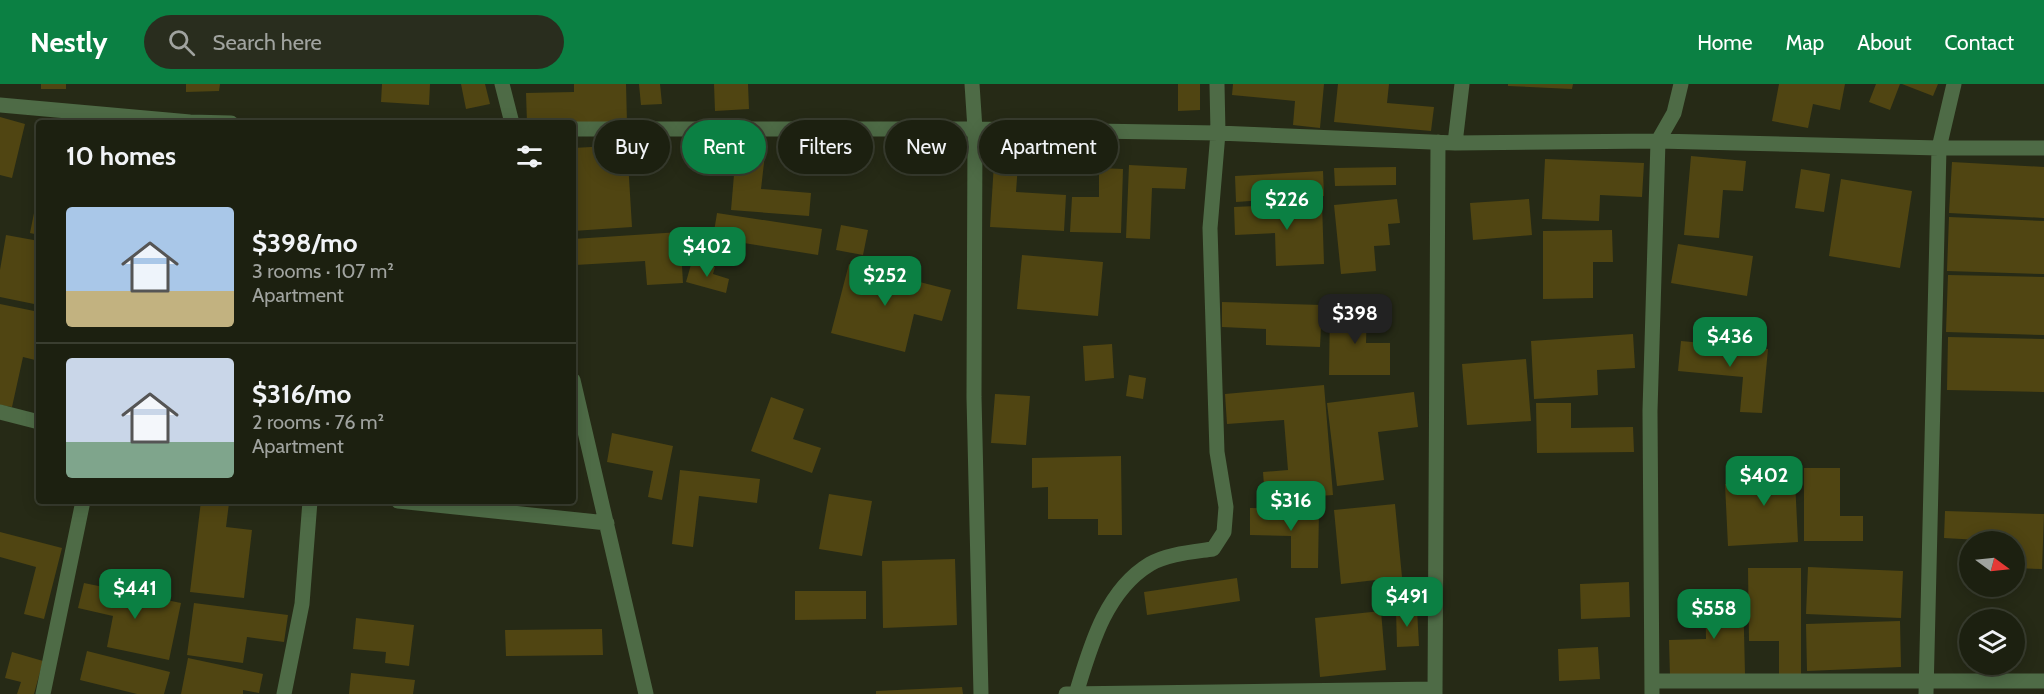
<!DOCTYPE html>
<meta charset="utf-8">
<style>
body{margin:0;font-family:Cabin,sans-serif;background:#292d1e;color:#f1f3f6;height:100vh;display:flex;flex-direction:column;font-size:22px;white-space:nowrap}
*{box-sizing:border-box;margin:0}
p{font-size:20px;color:#a0a39f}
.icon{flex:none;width:33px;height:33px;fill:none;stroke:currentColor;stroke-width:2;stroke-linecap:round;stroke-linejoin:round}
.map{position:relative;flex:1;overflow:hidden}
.panel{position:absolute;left:36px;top:36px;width:540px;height:384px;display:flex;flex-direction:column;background:#1c2010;border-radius:6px;box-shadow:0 3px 15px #0003,0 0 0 2px #3a3e30}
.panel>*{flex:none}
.hud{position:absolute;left:594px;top:36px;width:570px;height:54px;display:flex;gap:12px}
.needle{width:39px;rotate:105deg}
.controls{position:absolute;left:1959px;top:447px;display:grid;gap:12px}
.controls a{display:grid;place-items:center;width:66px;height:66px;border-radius:50%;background:#1c2010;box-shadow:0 3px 15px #0003,0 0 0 2px #3a3e30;font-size:30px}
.price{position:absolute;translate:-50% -51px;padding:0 14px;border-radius:12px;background:#0b8043;color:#fff;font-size:20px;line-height:39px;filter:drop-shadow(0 2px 3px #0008)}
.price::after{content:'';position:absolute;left:50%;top:36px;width:18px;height:14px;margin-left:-9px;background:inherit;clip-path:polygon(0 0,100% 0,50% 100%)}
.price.on{background:#222;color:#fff}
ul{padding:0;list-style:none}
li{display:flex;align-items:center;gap:18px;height:150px;padding:0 30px}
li+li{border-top:2px solid #3a3e30}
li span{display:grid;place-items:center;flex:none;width:168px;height:120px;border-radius:6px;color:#555}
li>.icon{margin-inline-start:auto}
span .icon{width:72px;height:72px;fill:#fffc;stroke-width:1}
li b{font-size:26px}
h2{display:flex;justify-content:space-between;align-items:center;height:72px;padding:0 30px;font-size:26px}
.tag{padding:0 21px;border-radius:27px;background:#1c2010;box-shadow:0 3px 15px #0003,0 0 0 2px #3a3e30;font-size:21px;line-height:54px}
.tag.on{background:#0b8043;color:#fff}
header{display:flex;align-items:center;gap:36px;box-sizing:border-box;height:84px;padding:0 30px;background:#0b8043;color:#fff}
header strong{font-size:28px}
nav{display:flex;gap:33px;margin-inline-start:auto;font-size:21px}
.search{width:420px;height:54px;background:#292d1e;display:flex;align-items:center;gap:15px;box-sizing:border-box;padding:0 21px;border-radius:33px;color:#a0a39f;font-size:22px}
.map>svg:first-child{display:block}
.building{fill:#504512}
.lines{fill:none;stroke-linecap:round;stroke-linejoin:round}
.street{stroke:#4e6b46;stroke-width:15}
</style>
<header>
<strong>Nestly</strong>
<div class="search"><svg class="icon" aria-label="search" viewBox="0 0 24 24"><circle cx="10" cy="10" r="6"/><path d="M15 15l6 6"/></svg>Search here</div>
<nav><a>Home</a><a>Map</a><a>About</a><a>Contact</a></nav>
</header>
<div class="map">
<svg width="2044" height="610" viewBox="0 0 2044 610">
<rect width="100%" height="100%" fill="#262a16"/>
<path class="building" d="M41,0H66V5H41Z
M186,0H220L219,7L186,8Z
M382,0H430L429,21L381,18Z
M461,0H485L490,20L466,25Z
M574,0H626L627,40L527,39L526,9L574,8Z
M639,0H660L662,20L641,21Z
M714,0H748L749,25L715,27Z
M1178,0H1200V26L1178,27Z
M1233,0H1324L1320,44L1293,41L1295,17L1232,11Z
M1338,0H1389L1387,19L1434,23L1431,47L1334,38Z
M1508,0H1573L1572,5L1508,2Z
M1779,0H1845L1840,26L1813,20L1808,44L1772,37Z
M1876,0H1900L1890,26L1869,18Z
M1902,0H1938L1933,12Z
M0,33L25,40L12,94L0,91Z
M627,61L632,143L573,147V64Z
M736,67L765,70L761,105L811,109L809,132L731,126Z
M1691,72L1746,77L1743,107L1723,106L1719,154L1684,151Z
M1545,75L1644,79L1642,113L1600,111L1599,137L1542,135Z
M1952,78L2044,83V134L1949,129Z
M994,79L1018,80L1016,108L1066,111L1064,147L990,143Z
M1129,81L1187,84L1185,105L1152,104L1150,155L1126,154Z
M1396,83V101L1335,102L1334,84Z
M1099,84L1123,85L1121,149L1070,148L1072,113H1099Z
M1801,85L1830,90L1824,128L1795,124Z
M1323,87L1324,112L1236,118L1235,92Z
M1841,95L1912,107L1900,184L1829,172Z
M38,109H39V151L30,149Z
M1397,115L1400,139L1388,140L1390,161L1374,162L1376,187L1341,190L1334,121Z
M1529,115L1532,151L1473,156L1470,119Z
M1322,119L1324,180L1276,182L1275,149L1235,151L1234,123Z
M717,129L822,145L818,171L713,154Z
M1949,133L2044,137V190L1947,187Z
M841,141L868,146L863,171L836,166Z
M1612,146L1613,178H1593V214L1543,215V147Z
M680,148L683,199L647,201L645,177L575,181L573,155Z
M6,151L39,157V221L0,213V186Z
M1678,160L1753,172L1747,212L1671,199Z
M1022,171L1103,178L1098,232L1017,225Z
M692,177L715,183L713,190L729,195L726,209L686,198Z
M849,180L951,206L942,237L914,230L905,268L831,249Z
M1948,191L2044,193V251L1946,248Z
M1222,218L1322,221L1320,263L1266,261V245L1222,243Z
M0,220L39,228V277L23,273L12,323L0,321Z
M1330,222H1367L1366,259H1390V291H1329Z
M1633,250L1635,284L1597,286L1598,311L1534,315L1531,257Z
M1948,253L2044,255V308L1947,306Z
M1681,257L1768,265L1762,329L1740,328L1743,293L1678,287Z
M1112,260L1114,294L1085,297L1083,262Z
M1526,275L1531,337L1467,341L1462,280Z
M1129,291L1146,294L1143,315L1126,312Z
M1324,301L1333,411L1265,416L1263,388L1288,386L1284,336L1227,340L1225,310Z
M1414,308L1418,343L1378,348L1384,396L1337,402L1327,319Z
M995,310L1030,312L1026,361L991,359Z
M771,313L804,325L793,355L821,364L812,389L751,367Z
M1536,319H1571V344L1633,343L1634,368L1537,369Z
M612,349L673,362L662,416L648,413L653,387L607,378Z
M1121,372L1122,451H1098V435H1048V403L1032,404V374Z
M1794,376L1798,458L1728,462L1725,400L1762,397L1761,378Z
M1804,384H1840V432H1863V457H1804Z
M680,386L760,395L757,419L699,412L693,463L672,460Z
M829,410L872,417L862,472L819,465Z
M201,417L229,419L226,443L252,446L244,514L190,508Z
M1395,420L1402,493L1341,500L1334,426Z
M1250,424L1319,425L1318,484H1291V452L1250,451Z
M1945,427L2044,430L2042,485L2014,484V458L1944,454Z
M0,448L62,464L44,535L24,530L36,483L0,473Z
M955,475L957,541L883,544L882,477Z
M1808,483L1903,487L1901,534L1806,530Z
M1748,484H1801V591H1779V557H1749Z
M1237,494L1240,517L1147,531L1144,508Z
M1629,498L1630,533L1581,535L1580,500Z
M84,499L181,519L169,576L107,563L113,532L78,524Z
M1743,506L1745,590L1670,592L1669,556L1706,555L1705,507Z
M795,507H866V535L795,536Z
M194,519L288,531L284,558L247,553L243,579L187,571Z
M1417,525L1419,562L1397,563L1396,526Z
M1381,527L1386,586L1320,593L1315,534Z
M356,534L414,541L409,582L385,579L386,568L353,565Z
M1900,537L1901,583L1807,587L1806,540Z
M602,545L603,571L506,572L505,546Z
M1598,563L1600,595L1559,597L1558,565Z
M87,567L170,588L164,610H137L80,596Z
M12,568L43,577L34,610H17L21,598L5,594Z
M188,574L263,590L259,609L243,606V610H181Z
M351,589L415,596L413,610H349Z
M962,603L963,610H876V607Z"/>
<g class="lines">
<path class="street" d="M502,0L512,39
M972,0L975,45L974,313L981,610
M0,21L190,38L231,39
M573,45H975L1218,49L1455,59L1658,57L1939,64H2044
M1455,59L1462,0
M573,296L646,610
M0,328L39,338
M398,417L607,439
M1652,597H2044
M43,610L83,417
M284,610L302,520L310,417
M1066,610L1435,605
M1076,610C1090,564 1105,507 1150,480C1167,470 1193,468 1213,465L1224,448L1226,423L1217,368L1210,144L1218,49L1217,0
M1435,610L1438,58
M1652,610L1650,327L1658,57L1674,29L1681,0
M1926,610L1939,64L1954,0"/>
</g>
</svg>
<div class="controls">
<a><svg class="needle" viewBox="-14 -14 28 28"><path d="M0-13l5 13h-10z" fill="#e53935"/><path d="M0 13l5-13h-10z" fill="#a0a39f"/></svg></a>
<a><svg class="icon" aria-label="layers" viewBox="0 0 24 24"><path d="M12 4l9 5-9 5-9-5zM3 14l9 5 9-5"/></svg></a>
</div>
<b class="price" style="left:1287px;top:147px">$226</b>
<b class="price" style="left:707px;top:194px">$402</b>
<b class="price" style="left:885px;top:223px">$252</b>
<b class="price on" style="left:1355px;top:261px">$398</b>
<b class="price" style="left:1730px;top:284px">$436</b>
<b class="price" style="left:1764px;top:423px">$402</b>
<b class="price" style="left:1291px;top:448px">$316</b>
<b class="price" style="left:135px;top:536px">$441</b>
<b class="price" style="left:1407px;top:544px">$491</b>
<b class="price" style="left:1714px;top:556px">$558</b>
<div class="hud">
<a class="tag">Buy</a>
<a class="tag on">Rent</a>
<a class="tag">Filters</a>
<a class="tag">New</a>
<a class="tag">Apartment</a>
</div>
<section class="panel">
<h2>10 homes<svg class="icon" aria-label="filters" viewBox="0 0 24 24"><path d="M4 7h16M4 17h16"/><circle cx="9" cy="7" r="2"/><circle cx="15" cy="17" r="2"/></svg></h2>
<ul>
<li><span style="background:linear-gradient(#a9c7e8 70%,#c2b280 0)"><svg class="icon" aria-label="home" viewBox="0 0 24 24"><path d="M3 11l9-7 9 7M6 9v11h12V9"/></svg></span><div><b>$398/mo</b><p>3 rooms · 107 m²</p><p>Apartment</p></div></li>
<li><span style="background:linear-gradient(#c9d6e8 70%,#7fa58c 0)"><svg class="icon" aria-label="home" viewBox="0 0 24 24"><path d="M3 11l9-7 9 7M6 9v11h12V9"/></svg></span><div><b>$316/mo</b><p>2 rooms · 76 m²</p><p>Apartment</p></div></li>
</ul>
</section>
</div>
